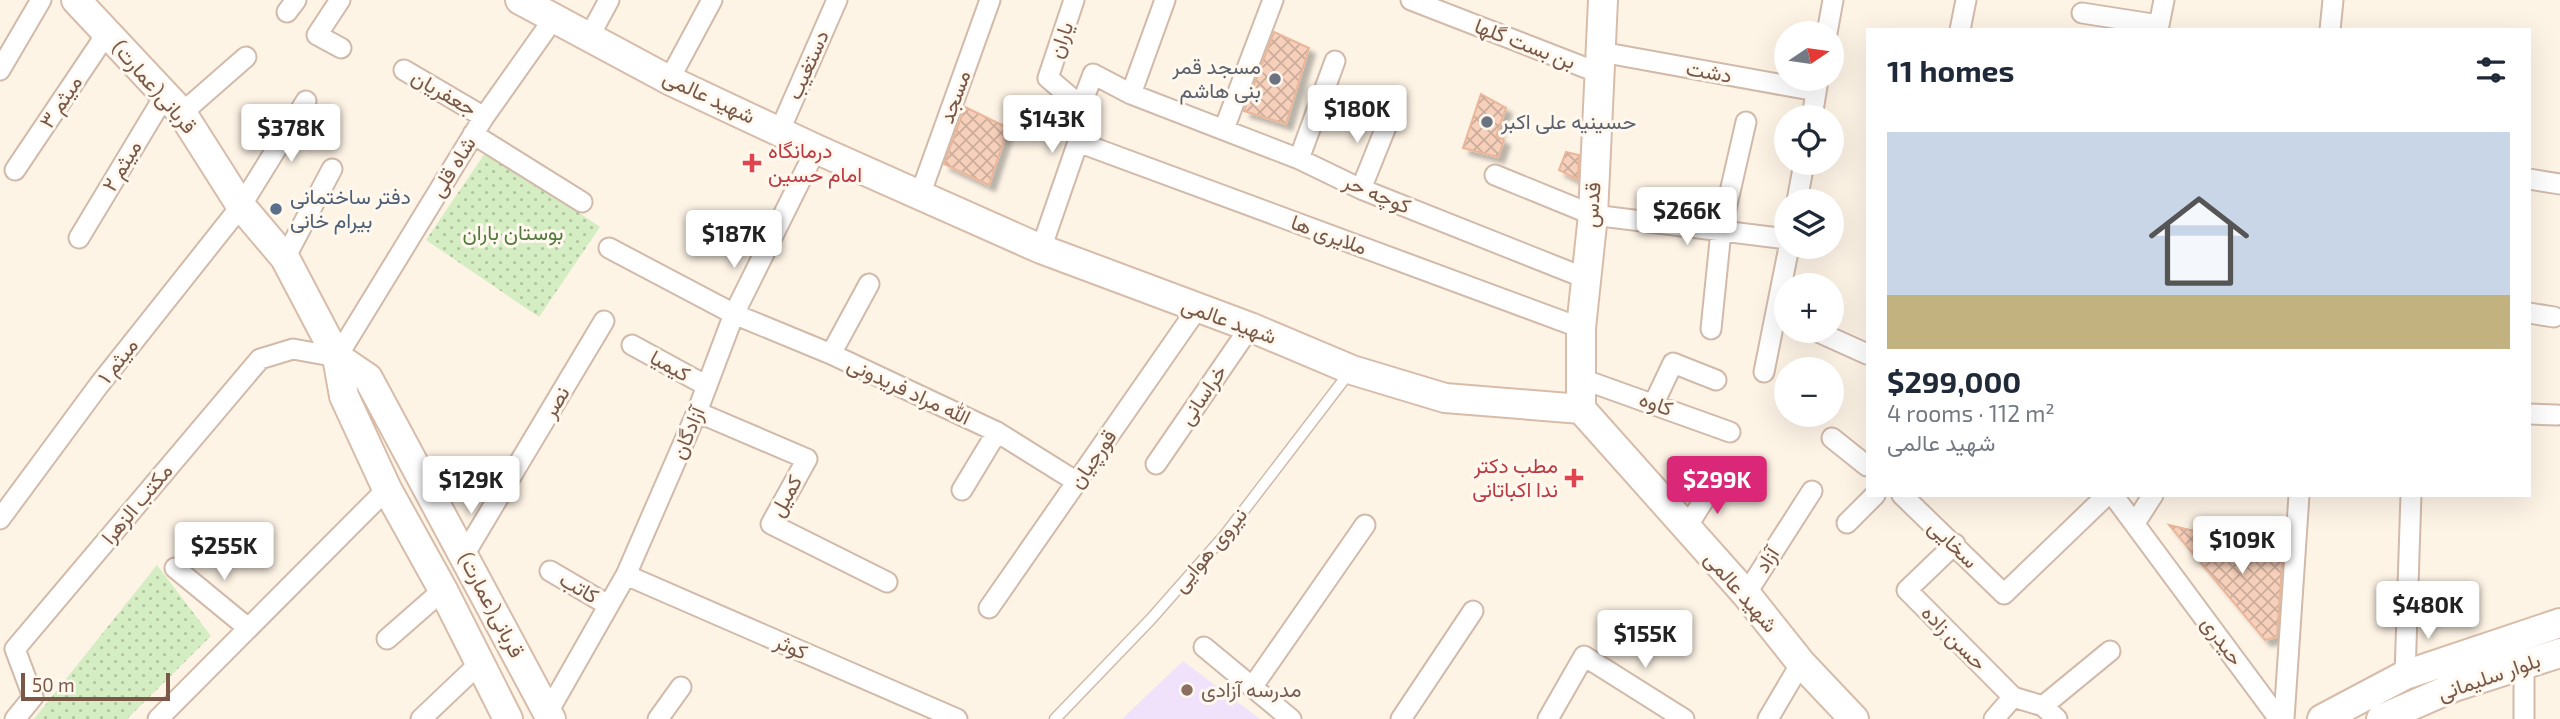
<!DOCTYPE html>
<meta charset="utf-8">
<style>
body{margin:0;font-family:"Exo 2",Vazirmatn,sans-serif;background:#f6f6f7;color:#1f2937;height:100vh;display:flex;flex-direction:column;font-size:26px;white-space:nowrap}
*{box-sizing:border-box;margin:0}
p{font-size:23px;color:#747a83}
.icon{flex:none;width:38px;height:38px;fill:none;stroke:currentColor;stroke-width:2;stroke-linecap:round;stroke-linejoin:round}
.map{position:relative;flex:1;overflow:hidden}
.details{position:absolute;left:1866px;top:28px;width:665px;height:469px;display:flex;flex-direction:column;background:#fff;border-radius:0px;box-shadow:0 7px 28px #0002}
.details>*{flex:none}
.needle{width:46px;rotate:77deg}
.fabs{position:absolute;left:1774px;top:21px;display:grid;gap:14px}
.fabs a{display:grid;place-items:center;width:70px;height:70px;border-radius:50%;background:#fff;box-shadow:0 7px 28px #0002;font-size:35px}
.scale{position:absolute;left:21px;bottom:18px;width:149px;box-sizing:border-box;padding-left:7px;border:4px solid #7a5848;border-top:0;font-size:19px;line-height:24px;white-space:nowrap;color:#7a5848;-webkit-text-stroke:5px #fff8ee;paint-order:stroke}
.price{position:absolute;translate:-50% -60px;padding:0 16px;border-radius:7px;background:#fff;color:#222;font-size:23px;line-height:46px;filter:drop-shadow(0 2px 4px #0008)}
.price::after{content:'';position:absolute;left:50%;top:42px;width:21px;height:16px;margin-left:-10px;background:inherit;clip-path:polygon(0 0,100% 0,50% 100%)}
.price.active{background:#db2777;color:#fff}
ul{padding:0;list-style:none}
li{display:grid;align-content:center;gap:14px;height:371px;padding:0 21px}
li span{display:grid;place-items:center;height:217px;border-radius:0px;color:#555}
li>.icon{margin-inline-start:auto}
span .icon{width:126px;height:126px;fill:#fffc;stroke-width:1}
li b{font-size:30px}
h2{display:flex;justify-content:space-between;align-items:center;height:84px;padding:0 21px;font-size:30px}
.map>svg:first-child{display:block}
.education{fill:#f1e2fb}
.grass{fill:url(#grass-dots)}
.building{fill:url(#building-cross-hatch);stroke:#eab69a;stroke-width:2;filter:url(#shadow)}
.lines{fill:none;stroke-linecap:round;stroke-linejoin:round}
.lane-casing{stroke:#d1baaa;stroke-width:13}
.street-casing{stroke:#d1baaa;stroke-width:23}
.secondary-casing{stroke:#d7bcaa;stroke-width:32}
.lane{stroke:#fff;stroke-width:10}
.street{stroke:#fff;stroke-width:19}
.secondary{stroke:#fff;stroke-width:28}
.worship-dot{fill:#6b7280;stroke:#fff8ee;stroke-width:2.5}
.health-dot{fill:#e0444e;stroke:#fff8ee;stroke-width:2.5}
.service-dot{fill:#5c6f8a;stroke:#fff8ee;stroke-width:2.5}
.education-dot{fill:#8d6e63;stroke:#fff8ee;stroke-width:2.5}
.labels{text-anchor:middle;stroke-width:6;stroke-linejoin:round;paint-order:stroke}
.street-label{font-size:21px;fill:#7a5848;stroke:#fff8ee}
.worship-label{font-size:21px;fill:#5b616d;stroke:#fff8ee;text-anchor:end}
.health-label{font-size:21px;fill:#be3a42;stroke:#fff8ee;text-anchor:start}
.service-label{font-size:21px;fill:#4e5e75;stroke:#fff8ee;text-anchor:start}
.park-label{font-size:21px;fill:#517a3c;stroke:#fff8ee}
.education-label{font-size:21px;fill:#785e54;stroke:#fff8ee;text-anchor:start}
</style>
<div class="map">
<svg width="2560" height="719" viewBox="0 0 2560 719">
<defs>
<pattern id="grass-dots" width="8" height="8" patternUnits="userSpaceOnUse" patternTransform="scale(1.75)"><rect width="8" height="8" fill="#d5edc2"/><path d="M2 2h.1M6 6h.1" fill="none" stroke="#b2c3a0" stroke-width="1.8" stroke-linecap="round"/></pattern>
<pattern id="building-cross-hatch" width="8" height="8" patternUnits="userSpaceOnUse" patternTransform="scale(1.75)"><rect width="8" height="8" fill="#f6d0bb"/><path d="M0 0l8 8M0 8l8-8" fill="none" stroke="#ccac9a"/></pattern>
<filter id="shadow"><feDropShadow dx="6" dy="6" stdDeviation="2" flood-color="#0004"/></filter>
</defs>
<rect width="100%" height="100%" fill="#fef4e6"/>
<path class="education" d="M1183,661L1260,719H1122Z"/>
<path class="grass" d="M487,150L600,227L539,317L426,240Z
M157,565L211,636L127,719H34Z"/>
<path class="building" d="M1274,32L1309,48L1286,124L1244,111Z
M1481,94L1506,108L1496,136L1504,140L1498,157L1463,148Z
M965,107L1008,128L989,185L944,164Z
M1566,152L1579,155L1578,180L1559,170Z
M2169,525L2283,552L2277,637L2265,640Z"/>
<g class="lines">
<g class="lane-casing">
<path id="lane" d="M1055,719L1151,619L1225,535L1349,373"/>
</g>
<g class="street-casing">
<path id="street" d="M340,0L317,35L341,48
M1074,0L1048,78L1081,106
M1411,0L1599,73
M287,12L296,0
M2082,13L2159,25
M1960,30L1966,0
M2158,30L2164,0
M2330,30L2333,0
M1827,33L1833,0
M589,37L609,0
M1601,52L1816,91
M0,70L41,0
M404,70L484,117
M669,80L712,0
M1131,94L1165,0
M182,113L246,57
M1812,117L1818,80
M1224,129L1273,0
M780,130L837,0
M473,134L582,202
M1078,142L1581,328
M1299,159L1335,61
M15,170L107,33
M1495,175L1593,215L1787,239
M2529,179L2560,184
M1361,189L1390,117
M920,195L990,0
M1797,201L1804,163
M79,238L165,95
M609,248L734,314L831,354L997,432L1077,482
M1041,249L1078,142L1081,106L1093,74L1131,94L1299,159L1361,189L1585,278
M285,258L332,169
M2529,313L2554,317
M1711,329L1721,231L1746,122
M1816,331L1867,354
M632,345L707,386
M831,354L869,284
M1764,372L1789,247
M1582,379L1730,432
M1654,403L1673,363L1716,380
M697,412L807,459L771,524L887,582
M2529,414L2557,415
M1832,438L1867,466
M1156,464L1250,327
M962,490L997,432
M1902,495L2004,594L2107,495
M2113,495L2279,719
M0,519L99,385L241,206L306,101
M1847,523L1875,495
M2135,523L2153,495
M1685,530L1716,481
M1955,544L1907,590L2013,697L2043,706L2057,719
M464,555L604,321
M175,568L248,628
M550,571L608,605
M626,575L957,719
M1746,594L1812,491
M989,608L1197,309
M387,639L443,590
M1204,647L1291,719
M2524,663V719
M2405,675L2411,495
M1253,686L1365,525
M2043,706L2110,651
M548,712L626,575L697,412L734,314L816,149
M15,719L33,697L15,649L260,359L293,349L337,357L484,117L554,18
M158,719L387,489
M421,719L481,662
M658,719L681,687
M1401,719L1473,611
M1548,719L1584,656L1684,719
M1768,719L1801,663
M1994,719L2013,697
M2284,719L2299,495"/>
</g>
<g class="secondary-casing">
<path id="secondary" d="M76,0L182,113L241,206L285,258L337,357L344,396L387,489L443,590L508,719
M520,0L669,80L816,149L1041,249L1250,327L1352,370L1445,398L1581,409L1746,594L1801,663L1854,719
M337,357L368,378L551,719
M1581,409V328L1593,215L1603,0
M2322,719L2405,675L2560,623
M2381,719L2454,687L2560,653"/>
</g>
<use href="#lane" class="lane"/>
<use href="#street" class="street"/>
<use href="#secondary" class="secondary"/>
</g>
<g class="worship-dot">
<circle cx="1275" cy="79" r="7"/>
<circle cx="1487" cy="122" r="7"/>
</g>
<g class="health-dot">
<path d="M748.5 152.5h7v7h7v7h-7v7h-7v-7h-7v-7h7z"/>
<path d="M1570.5 467.5h7v7h7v7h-7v7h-7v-7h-7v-7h7z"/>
</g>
<circle class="service-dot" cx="276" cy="209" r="7"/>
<circle class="education-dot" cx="1187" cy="690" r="7"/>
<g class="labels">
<g class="street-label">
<text transform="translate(1061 40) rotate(-71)" y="7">یاران</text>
<text transform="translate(1525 44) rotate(21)" y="7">بن بست گلها</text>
<text transform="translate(808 65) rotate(-66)" y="7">دستغیب</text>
<text transform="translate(1709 72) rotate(10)" y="7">دشت</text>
<text transform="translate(154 87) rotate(49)" y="7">(عمارت)قربانی</text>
<text transform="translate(444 93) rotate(30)" y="7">جعفریان</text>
<text transform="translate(709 97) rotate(25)" y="7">شهید عالمی</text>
<text transform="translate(955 97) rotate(-70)" y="7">مسجد</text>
<text transform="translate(61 102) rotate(-56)" y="7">میثم ۳</text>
<text transform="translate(122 166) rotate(-59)" y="7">میثم ۲</text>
<text transform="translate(453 167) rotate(-58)" y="7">شاه قلی</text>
<text transform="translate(1377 194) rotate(23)" y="7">کوچه حر</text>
<text transform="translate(1592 205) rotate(-86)" y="7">قدس</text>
<text transform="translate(1329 235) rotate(20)" y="7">ملایری ها</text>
<text transform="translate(1229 321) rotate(20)" y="7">شهید عالمی</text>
<text transform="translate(118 361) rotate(-52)" y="7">میثم ۱</text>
<text transform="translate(670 366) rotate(29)" y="7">کیمیا</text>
<text transform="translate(909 391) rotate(25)" y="7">الله مراد فریدونی</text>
<text transform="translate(1203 395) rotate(-56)" y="7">خراسانی</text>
<text transform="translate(556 402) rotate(-59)" y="7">نصر</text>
<text transform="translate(1656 404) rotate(20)" y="7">کاوه</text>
<text transform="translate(688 433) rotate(-67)" y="7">آزادگان</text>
<text transform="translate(1093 459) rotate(-55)" y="7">قورچیان</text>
<text transform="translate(786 496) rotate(-61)" y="7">کمیل</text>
<text transform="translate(137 504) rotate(-50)" y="7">مکتب الزهرا</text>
<text transform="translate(1953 544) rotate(44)" y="7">سخایی</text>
<text transform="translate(1210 550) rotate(-50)" y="7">نیروی هوایی</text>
<text transform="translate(1767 560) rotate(-57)" y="7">آزاد</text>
<text transform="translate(579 588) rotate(30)" y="7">کاتب</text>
<text transform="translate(1741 592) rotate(49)" y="7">شهید عالمی</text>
<text transform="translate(491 605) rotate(62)" y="7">(عمارت)قربانی</text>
<text transform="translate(1954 638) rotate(45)" y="7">حسن زاده</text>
<text transform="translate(2222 641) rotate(54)" y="7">حیدری</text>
<text transform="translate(791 647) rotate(24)" y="7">کوثر</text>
<text transform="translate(2489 677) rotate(-19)" y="7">بلوار سلیمانی</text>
</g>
<g class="worship-label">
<text x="1261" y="74">مسجد قمر<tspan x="1261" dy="24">بنی هاشم</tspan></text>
<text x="1501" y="129" text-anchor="start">حسینیه علی اکبر</text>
</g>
<g class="health-label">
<text x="768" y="158">درمانگاه<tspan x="768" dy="24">امام حسین</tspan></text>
<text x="1558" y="473" text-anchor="end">مطب دکتر<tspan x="1558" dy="24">ندا اکباتانی</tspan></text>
</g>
<g class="service-label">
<text x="290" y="204">دفتر ساختمانی<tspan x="290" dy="24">بیرام خانی</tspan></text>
</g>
<g class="park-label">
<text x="513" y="240">بوستان باران</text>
</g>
<g class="education-label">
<text x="1201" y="697">مدرسه آزادی</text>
</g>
</g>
</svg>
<div class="fabs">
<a><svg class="needle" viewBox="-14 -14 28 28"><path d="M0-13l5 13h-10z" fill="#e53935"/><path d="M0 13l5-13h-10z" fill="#747a83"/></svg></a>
<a><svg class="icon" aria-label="locate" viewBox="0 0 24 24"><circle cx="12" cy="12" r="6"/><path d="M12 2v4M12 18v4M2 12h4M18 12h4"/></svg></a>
<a><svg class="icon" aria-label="layers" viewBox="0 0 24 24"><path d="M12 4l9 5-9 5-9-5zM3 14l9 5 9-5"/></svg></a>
<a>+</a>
<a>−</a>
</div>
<div class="scale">50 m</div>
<b class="price" style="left:1357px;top:145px">$180K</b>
<b class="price" style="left:1052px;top:155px">$143K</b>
<b class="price" style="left:291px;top:164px">$378K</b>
<b class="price" style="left:1687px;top:247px">$266K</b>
<b class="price" style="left:734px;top:270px">$187K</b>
<b class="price" style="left:471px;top:516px">$129K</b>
<b class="price active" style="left:1717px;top:516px">$299K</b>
<b class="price" style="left:2242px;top:576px">$109K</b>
<b class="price" style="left:224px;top:582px">$255K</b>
<b class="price" style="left:2428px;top:641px">$480K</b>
<b class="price" style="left:1645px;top:670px">$155K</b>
<section class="details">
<h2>11 homes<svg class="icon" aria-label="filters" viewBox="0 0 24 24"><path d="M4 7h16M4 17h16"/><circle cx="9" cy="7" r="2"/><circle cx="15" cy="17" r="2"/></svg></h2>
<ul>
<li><span style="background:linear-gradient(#c9d6e8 75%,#c2b280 0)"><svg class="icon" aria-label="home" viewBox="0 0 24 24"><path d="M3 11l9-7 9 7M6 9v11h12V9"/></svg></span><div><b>$299,000</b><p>4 rooms · 112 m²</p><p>شهید عالمی</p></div></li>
</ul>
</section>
</div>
